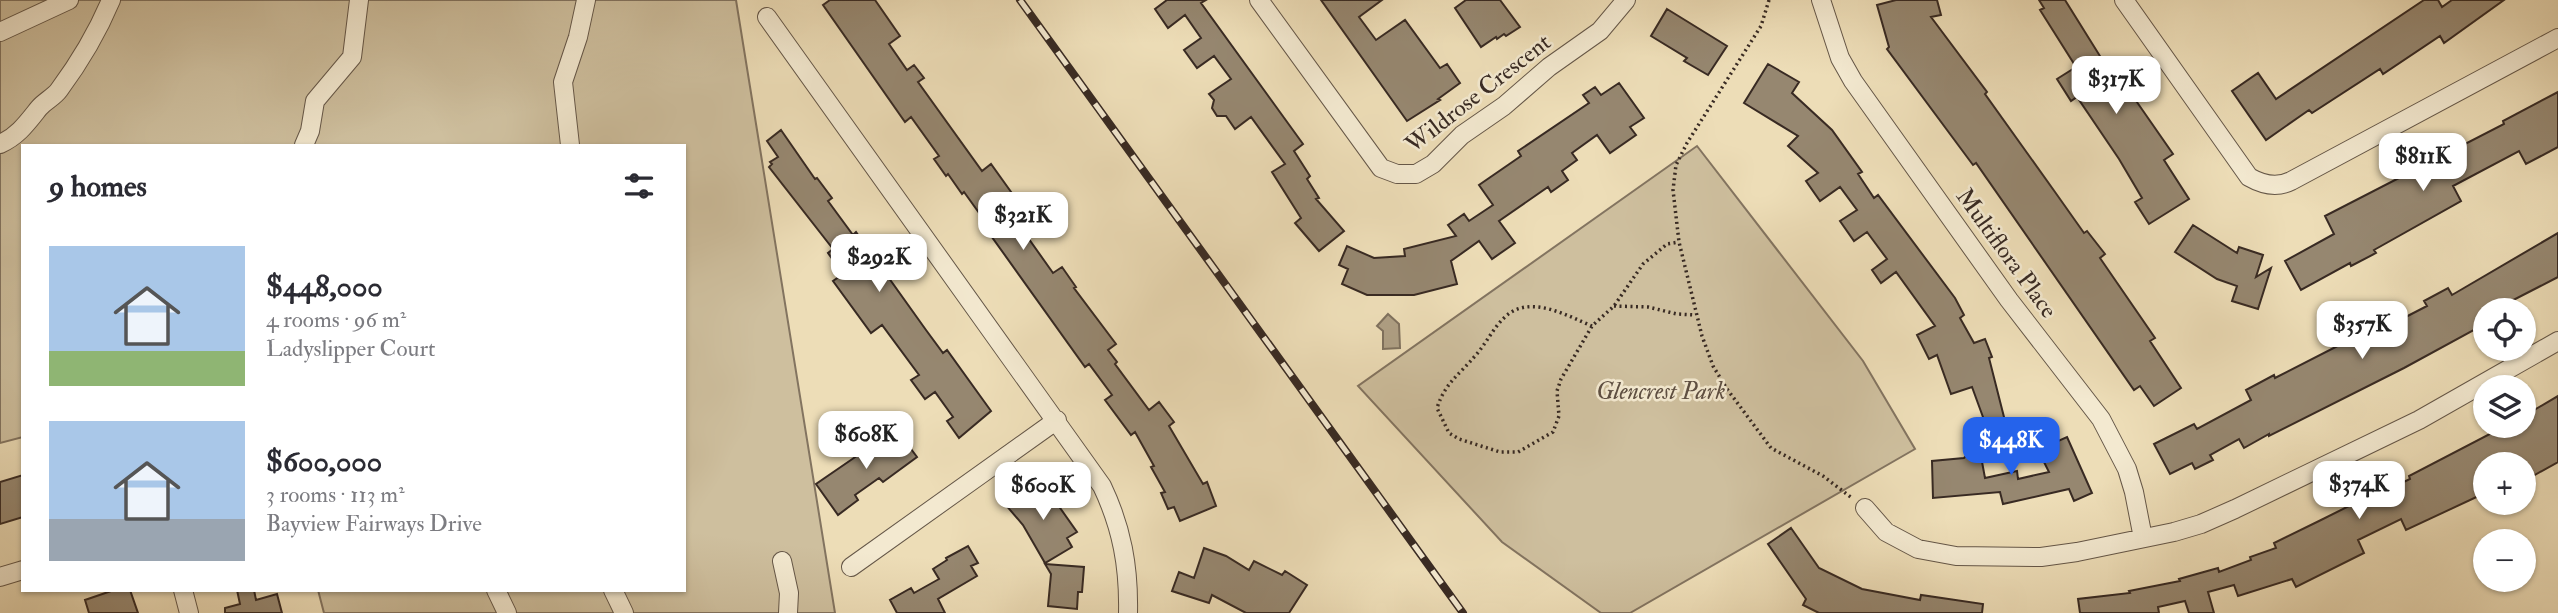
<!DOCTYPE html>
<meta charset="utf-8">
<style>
body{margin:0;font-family:"IM FELL Double Pica",serif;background:#f2f2f3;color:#2b2b33;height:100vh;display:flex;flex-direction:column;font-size:26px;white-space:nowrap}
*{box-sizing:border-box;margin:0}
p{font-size:23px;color:#7c7c81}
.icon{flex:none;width:38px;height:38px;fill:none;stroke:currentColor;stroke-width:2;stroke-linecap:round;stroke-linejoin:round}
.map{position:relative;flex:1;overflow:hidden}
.drawer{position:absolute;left:21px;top:144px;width:665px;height:448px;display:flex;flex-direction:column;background:#fff;border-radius:0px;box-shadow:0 2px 5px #0004}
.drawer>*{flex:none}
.tools{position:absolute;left:2473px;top:298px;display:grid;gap:14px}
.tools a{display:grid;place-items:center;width:63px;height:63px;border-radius:50%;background:#fff;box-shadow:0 2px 5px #0004;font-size:35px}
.price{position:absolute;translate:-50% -60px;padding:0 16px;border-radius:14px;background:#fff;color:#222;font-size:23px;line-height:46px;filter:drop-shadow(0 2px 4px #0008)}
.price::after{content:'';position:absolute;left:50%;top:42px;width:21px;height:16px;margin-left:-10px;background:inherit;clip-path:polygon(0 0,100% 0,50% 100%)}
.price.current{background:#2563eb;color:#fff}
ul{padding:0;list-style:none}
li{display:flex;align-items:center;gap:21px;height:175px;padding:0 28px}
li span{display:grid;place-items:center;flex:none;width:196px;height:140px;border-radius:0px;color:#555}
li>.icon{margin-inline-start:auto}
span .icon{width:84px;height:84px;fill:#fffc;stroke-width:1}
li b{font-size:30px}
h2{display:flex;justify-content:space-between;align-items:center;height:84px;padding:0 28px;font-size:30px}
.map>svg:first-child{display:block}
.green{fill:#cebf9e;stroke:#837460;stroke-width:2}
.water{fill:#afa085;stroke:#7f715e;stroke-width:2}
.building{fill:#968770;stroke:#382a23;stroke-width:2}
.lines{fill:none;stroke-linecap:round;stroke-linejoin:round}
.minor-casing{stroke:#655748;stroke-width:20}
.path{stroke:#382a23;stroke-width:3.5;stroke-dasharray:2 3.5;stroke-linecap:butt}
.minor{stroke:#f3e9d0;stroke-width:18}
.rail-casing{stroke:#382a23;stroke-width:8}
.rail{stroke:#f3e9d0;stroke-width:5;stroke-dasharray:16;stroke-linecap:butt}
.labels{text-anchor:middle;stroke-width:5;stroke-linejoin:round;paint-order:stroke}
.street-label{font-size:24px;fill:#382a23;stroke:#f3e9d0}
.park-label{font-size:24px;font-style:italic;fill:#5e4f42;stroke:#f3e9d0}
</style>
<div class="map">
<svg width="2558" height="613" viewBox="0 0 2558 613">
<rect width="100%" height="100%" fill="#edddb7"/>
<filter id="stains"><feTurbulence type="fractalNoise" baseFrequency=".00286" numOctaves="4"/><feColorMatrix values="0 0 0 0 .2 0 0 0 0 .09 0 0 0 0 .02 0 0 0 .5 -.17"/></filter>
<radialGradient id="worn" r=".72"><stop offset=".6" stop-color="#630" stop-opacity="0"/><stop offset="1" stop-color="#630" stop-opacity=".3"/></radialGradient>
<path class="green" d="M0,0H736L835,613H324L318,590H684V145H23V437L0,443Z
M1697,146L1863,361L1915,449L1630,613H1601L1502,542L1358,386Z"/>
<path class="water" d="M1388,314L1399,324L1400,348L1383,349V331L1377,326Z"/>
<path class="building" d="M830,0H875L900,36L889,44L907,70L914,65L924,78L918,82L982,171L991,164L1024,210L1014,217L1019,225L1053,273L1062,267L1076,287L1074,288L1116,344L1108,350L1117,362L1115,364L1149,410L1159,402L1174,422L1169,426L1203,484L1207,482L1216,506L1180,521L1174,507L1168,509L1161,493L1165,492L1151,467L1154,466L1135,432L1131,435L1105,400L1112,395L1089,364L1085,367L984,226L987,224L964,192L962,194L948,174L946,176L934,159L939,156L911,117L905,122L823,5Z
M1167,0H1206L1201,3L1303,144L1294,151L1310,176L1307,179L1319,198L1316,199L1344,231L1319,251L1295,223L1301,218L1272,172L1285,164L1251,117L1235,129L1226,116H1217L1212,108L1214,100L1209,94L1231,79L1214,56L1197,68L1184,50L1201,38L1185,15L1168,28L1155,9Z
M1321,0H1382L1359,17L1376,40L1405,20L1440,68L1447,64L1460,83L1438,99L1440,100L1407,121Z
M1466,0H1500L1520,27L1506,36L1504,34L1497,39L1496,37L1481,47L1455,8Z
M1896,0H1937L1941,15L1931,17L1987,92L1985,94L2055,192L2084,233L2087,231L2105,254L2100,258L2155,338L2150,341L2181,388L2154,406L2140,386L2134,390L1976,163L1973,165L1887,49L1889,47L1877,5Z
M2039,0H2065L2118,85L2123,82L2173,154L2164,160L2189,199L2149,224L2135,202L2142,198L2119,159L2077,97L2071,101L2057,79L2076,67L2040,10L2044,8Z
M2424,0H2438L2442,7L2452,0H2504L2444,43L2440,36L2383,74L2380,69L2312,113L2309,110L2266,140L2232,91L2258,73L2276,99Z
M1667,9L1727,46L1708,75L1684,61L1687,58L1651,36Z
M1768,64L1799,82L1792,93L1832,130L1862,172L1858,174L1874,198L1878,195L1955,298L1964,315L1960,318L1974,343L1985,339L1992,357L1989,358L2005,421L1987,428L1972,387L1951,394L1937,355L1929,359L1917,335L1935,326L1896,272L1881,283L1872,270L1887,259L1867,232L1854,241L1840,221L1857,210L1840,187L1820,201L1806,181L1818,173L1788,146L1798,136L1744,103Z
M1619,83L1644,118L1630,127L1636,135L1610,153L1597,135L1572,153L1577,160L1562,171L1568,180L1551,192L1548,187L1499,221L1515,243L1492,259L1479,241L1451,261L1457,284L1414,295H1367L1342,284L1348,269L1339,265L1347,246L1374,258L1405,256L1404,249L1456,236L1448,225L1464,214L1469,221L1493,205L1479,185L1521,156L1518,151L1589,103L1583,95L1595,87L1601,95Z
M2558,92V147L2526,164L2519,151L2453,186L2461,201L2374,250L2376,253L2351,266L2350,263L2301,290L2285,261L2334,234L2325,216L2504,124L2503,121Z
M781,130L815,179L817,178L832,198L828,201L853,235L856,232L926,330L943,353L947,350L991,411L959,438L947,421L953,417L935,392L925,399L911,380L919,375L882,325L871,333L833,281L843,274L828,253L833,249L769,167L772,164L770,162L778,157L767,141Z
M2193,225L2237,253L2239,247L2263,255L2256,277L2271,268L2258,309L2232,301L2237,286L2217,279L2175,252Z
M2558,233V277L2494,310H2485V324L2404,368L2269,436V434L2244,448L2239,439L2210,455L2213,460L2195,469L2192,463L2170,474L2154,444L2194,424L2197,429L2251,400L2246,390L2274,375L2275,378L2363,333L2365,338L2427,306L2424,301L2448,288L2452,295Z
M2558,396V462L2524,481V464H2485V493L2406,530L2401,519L2358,540L2364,553L2296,587L2292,579L2238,596L2234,585L2208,592L2214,613H2189L2185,601L2158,607L2159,613H2080L2078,599L2130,593L2129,591L2180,581L2179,579L2218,568L2219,572L2251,560L2250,557L2276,548L2274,543L2319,521L2355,503L2357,508L2389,493L2387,490L2410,479L2409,476L2507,425H2524V416Z
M896,429L917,457L883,482L879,478L855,495L858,500L838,515L816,484Z
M2067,437L2092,493L2074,501L2069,489L2003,504L2000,492L1933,498L1932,461L1964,458L1969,453L1980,451L1985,478L2017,471L2018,479L2049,472L2041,456L2051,451L2049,445Z
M23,475V517L0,524V482Z
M1030,486L1036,494L1046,488L1077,532L1067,538L1072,547L1045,563L1023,525L1005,504Z
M1791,528L1819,568L1862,589L1920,600L1921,595L1983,604L1982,613H1819L1803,605L1806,599L1768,544Z
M968,546L978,563L971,566L977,576L938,599L945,613H897L890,600L911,588L914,593L939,579L933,569L947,560L946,558Z
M1204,548L1226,556L1249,570L1254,561L1282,575L1285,571L1307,585L1289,613H1246L1212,595L1209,603L1172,591L1179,572L1194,578Z
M1045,564L1084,567L1082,592H1078L1077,609L1048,606L1051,574Z
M114,590H130L138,613H89L85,600Z
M237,590H254L256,600L277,594L282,613H225V608L240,604Z"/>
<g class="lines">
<g class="minor-casing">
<path id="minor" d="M1259,0L1381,168L1397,174H1416L1433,164L1462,135L1504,106L1549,67L1600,31L1626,0
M1821,0L1840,58L1853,81L2009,300L2101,419L2127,469L2134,492L2143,538
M2124,0L2249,177C2263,185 2277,188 2291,181L2558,38
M767,17L1102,486C1122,528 1129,567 1128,613
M0,32L69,0
M0,144C18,136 27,123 39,108C45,101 54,97 59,90C79,63 98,31 111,0
M304,145L310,131L315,101L352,57L359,0
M570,145L563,82L578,37L586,0
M1865,508L1886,532L1918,549L1956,556L2041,557L2077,552L2174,532L2201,524L2235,509L2419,420L2558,341
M782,561L789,593L788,613
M851,567L1057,420
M0,577L23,570
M183,590L189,613
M496,590L507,613
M613,590L624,613"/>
</g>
<path class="path" d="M1769,0L1761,26L1687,143L1676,165L1673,190L1679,242L1702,336L1713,366L1727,389L1771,448L1823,476L1852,498
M1614,306L1648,307L1677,314L1695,315
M1592,326C1566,315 1529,294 1505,317C1493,328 1486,344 1475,356C1459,375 1445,383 1437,408L1449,433L1459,439L1500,452H1518L1553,432L1559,416L1557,391L1561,379L1592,326L1614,306L1643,264L1667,244L1679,242"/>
<use href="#minor" class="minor"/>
<g class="rail-casing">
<path id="rail" d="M1020,0L1463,613"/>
</g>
<use href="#rail" class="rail"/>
</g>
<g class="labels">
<g class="street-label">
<text transform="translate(1478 93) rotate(-38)" y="8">Wildrose Crescent</text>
<text transform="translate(2007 253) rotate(54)" y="8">Multiflora Place</text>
</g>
<g class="park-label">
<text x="1661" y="399">Glencrest Park</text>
</g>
</g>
<rect width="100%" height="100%" filter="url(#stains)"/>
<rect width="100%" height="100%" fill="url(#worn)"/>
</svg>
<div class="tools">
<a><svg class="icon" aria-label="locate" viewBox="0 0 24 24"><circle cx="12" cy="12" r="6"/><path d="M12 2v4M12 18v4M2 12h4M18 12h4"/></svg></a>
<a><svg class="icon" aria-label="layers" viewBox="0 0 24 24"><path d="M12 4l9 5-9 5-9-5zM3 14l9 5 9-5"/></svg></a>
<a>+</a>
<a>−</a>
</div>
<b class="price" style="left:2116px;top:116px">$317K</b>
<b class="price" style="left:2423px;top:193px">$811K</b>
<b class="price" style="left:1023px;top:252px">$321K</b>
<b class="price" style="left:879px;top:294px">$292K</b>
<b class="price" style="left:2362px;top:361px">$357K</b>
<b class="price" style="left:866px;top:471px">$608K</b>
<b class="price current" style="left:2011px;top:477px">$448K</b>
<b class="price" style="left:2359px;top:521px">$374K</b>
<b class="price" style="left:1043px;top:522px">$600K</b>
<section class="drawer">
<h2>9 homes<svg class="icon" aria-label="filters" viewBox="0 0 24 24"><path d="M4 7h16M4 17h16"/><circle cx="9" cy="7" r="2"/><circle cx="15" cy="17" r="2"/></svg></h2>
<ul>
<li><span style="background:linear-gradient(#a9c7e8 75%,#8fb573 0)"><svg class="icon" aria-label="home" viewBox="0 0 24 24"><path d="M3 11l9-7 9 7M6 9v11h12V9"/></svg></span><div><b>$448,000</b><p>4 rooms · 96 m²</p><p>Ladyslipper Court</p></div></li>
<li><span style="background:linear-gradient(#a9c7e8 70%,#9aa5b1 0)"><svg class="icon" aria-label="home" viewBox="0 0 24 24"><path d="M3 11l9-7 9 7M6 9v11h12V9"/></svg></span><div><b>$600,000</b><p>3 rooms · 113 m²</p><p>Bayview Fairways Drive</p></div></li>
</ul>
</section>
</div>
